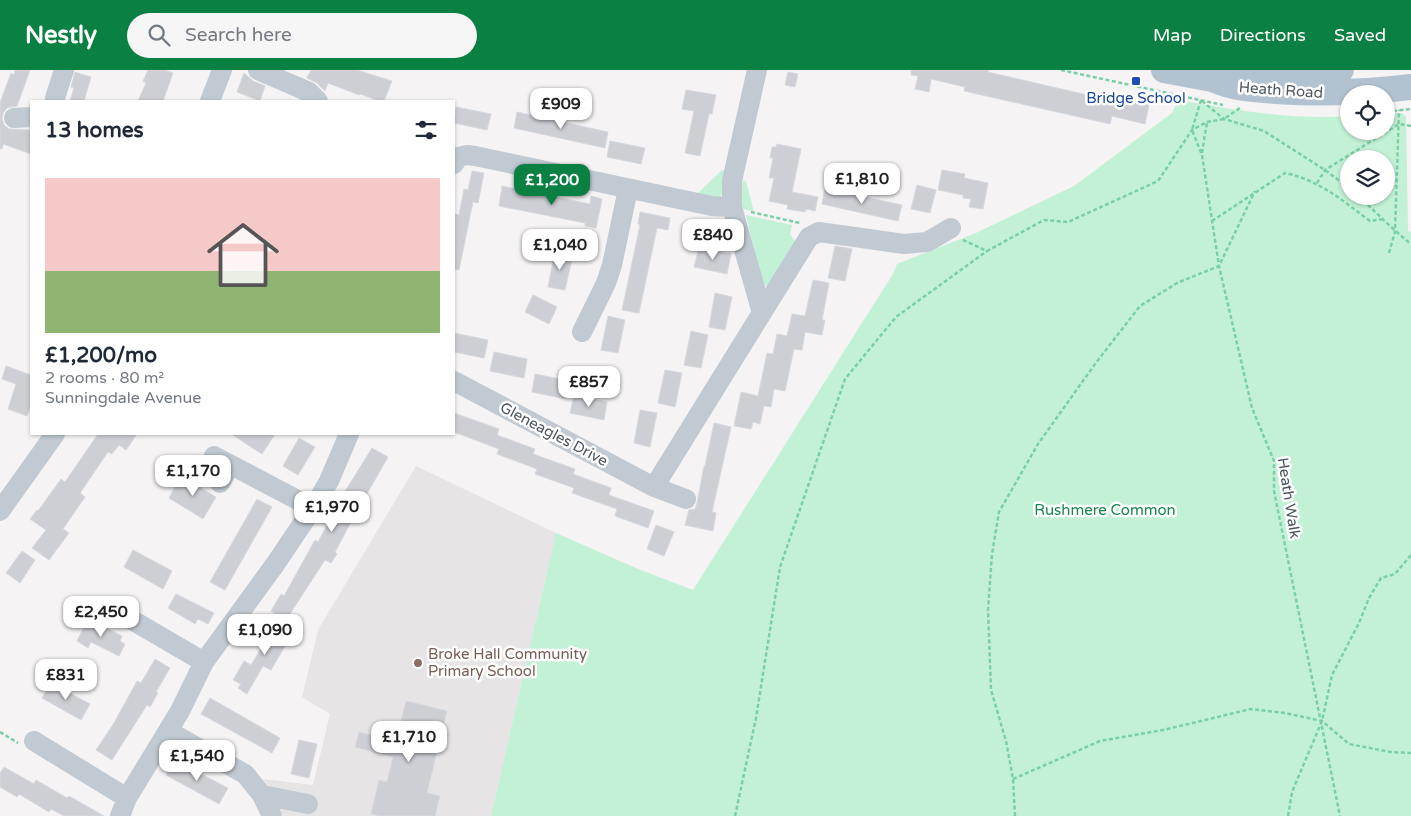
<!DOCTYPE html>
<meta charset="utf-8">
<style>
body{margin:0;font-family:"Varela Round",sans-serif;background:#f6f6f7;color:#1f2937;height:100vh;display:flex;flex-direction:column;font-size:19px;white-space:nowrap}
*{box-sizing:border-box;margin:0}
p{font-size:16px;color:#747a83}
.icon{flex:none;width:28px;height:28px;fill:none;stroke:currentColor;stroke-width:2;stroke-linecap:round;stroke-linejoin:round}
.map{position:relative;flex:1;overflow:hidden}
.panel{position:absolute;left:30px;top:30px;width:425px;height:335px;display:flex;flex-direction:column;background:#fff;border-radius:0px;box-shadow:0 1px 4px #0004}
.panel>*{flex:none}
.controls{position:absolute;left:1340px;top:15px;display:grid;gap:10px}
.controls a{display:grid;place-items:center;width:55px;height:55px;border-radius:50%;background:#fff;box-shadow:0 1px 4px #0004;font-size:25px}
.price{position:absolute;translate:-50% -42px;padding:0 11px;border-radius:10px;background:#fff;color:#222;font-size:16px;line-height:32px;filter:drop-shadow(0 1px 2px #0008)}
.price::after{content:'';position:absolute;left:50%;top:30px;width:15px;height:11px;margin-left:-8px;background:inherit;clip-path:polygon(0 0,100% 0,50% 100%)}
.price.current{background:#0b8043;color:#fff}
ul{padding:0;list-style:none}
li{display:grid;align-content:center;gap:10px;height:265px;padding:0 15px}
li span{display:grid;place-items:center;height:155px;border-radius:0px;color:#555}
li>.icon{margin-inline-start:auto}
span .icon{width:90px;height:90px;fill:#fffc;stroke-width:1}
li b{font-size:21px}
h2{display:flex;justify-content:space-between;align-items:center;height:60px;padding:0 15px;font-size:21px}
header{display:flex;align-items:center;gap:30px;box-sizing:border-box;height:70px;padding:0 25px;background:#0b8043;color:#fff}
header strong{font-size:24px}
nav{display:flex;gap:28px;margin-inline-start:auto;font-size:18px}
.search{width:350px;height:45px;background:#f6f6f7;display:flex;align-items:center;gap:12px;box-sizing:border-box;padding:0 18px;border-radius:28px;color:#747a83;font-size:19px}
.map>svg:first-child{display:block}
.education{fill:#e6e4e5}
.green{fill:#c3f1d5;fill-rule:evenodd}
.building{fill:#cdcfd5;stroke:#d7d9de}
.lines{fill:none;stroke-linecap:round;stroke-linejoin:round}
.path{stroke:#7ad0a6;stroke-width:2.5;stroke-dasharray:4 2.5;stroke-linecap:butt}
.minor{stroke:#c1cad2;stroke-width:20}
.major{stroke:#b3c2d1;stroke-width:26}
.transit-dot{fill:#1a4fb4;stroke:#fff;stroke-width:2}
.education-dot{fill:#8d6e63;stroke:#fff;stroke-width:2}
.labels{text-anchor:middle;stroke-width:5;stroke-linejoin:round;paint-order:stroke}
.street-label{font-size:15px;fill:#4a5661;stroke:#fff}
.transit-label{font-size:15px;fill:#164399;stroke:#fff}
.park-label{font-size:15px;fill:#17864f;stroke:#fff}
.education-label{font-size:15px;fill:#785e54;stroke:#fff;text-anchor:start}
</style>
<header>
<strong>Nestly</strong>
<div class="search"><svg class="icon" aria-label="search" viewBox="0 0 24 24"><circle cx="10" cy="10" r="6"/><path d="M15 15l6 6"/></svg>Search here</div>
<nav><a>Map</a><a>Directions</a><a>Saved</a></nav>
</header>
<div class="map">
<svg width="1411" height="746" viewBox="0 0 1411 746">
<rect width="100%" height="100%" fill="#f5f3f3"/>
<path class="education" d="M416,396L556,463L491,746H282L275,725L263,709L313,715L330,644L302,627L318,560Z"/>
<path class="green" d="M1178,30C1235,40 1291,50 1349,46V61H1386V44L1402,43L1406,47L1408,161L1411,162V746H491L556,463L638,499L693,520L893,204L897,194L976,163L1074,116L1172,43ZM1349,89H1386V126H1349Z
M722,100L727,102L723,122L718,129L696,125Z
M743,110L746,111L754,142L741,138V122Z
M746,145L792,155L790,164L798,176L768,216L763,215Z"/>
<path class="building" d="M15,0H30L17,36L7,38L3,43L2,49L4,55L9,59L31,60V84L3,74L2,79H0V33L11,3L14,5Z
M148,0H165L173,3L163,31H138L146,13L143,11Z
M311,0H357L392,11L384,31H380L360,24L359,25L328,13L325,21L317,13L307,8Z
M911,0H988V2L1122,33L1123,29L1149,35L1145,54L1112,46L1110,54L964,21L965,17L931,9L929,22L915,19L918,6L911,5Z
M75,2L91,7L84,31H70L74,18L71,17Z
M788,2L798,4L795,17L785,15Z
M244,3L253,11L265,16L260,31L237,22Z
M686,20L716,25L712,44H709L700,86L685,83L694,41L682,39Z
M456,37L491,44L487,60L454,53Z
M517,42L608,62L605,78L514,58Z
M610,71L645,78L641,94L607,87Z
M777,74L801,79L792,122L818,127L815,141L806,139L805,142L787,139L788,135L769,131L774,108H769L773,88H770L772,77H776Z
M942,100L965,104L964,108L988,113L983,139L969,137L971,129L963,128V125L938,120Z
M472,101L484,103L478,133L473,132L459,200L454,199V144L459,145L464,119L468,120Z
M917,115L936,120L930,143L911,139Z
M502,116L590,134L591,126L602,129L596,158L585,156V153L499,136Z
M825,118L902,135L898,151L822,134Z
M640,142L670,148L668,160L657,158L639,243L622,240L640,155L638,154Z
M835,176L852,179L845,211L828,208Z
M699,177L731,184L727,204L694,197Z
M555,181L573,185L565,220L548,217Z
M813,210L829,213L822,250H825L822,265L805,262L802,280L794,279L785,321L774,319L771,337L764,336L760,354L753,352L751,359L734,356L741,322L758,326L767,283L773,284L777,264L787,266L792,244L805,246Z
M715,223L732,227L725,260L709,257Z
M533,225L557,237L549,254L525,242Z
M608,246L625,250L618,283L601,280Z
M691,261L708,265L701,298L684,295Z
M454,263L488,270L484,288L454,282Z
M494,282L527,289L524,308L490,301Z
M6,296L31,305V335L27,346L8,339L16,314L2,309Z
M665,300L682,303L675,337L658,333Z
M535,304L569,311L565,329L532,322Z
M574,325L607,332L604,350L570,343Z
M640,340L657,343L650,377L634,373Z
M454,343L499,359L497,365L535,379L533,384L575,399L573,404L611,418L609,425L654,441L648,458L615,446L617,439L572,423L574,418L535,404L537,399L497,384L499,379L454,362Z
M714,353L731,357L712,442L716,443L713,461L685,455L689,440L695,439L697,433L704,396H705Z
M98,364H137L126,380L119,375L112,384L108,382L80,423L85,427L63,459L69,463L49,490L32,478L46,460L30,449L37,440L38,441L61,409L65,412Z
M231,364H275L262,384Z
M299,368L315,377L298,405L283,396Z
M372,378L388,387L351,452L335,482L337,484L331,493L325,490L286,550L271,541L281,524L284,526L315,470L318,472L344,423Z
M191,407L204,414L201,418L216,427L203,449L169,428L178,411L186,416Z
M257,429L272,437L225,520L210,512Z
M656,455L674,462L664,486L647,479Z
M133,480L172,501L163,519L124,497Z
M22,481L35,490L20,513L6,503Z
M176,524L214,543L208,554L198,549L195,554L168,538Z
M88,549L122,566L120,571L125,574L119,586L91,572L88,578L77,571Z
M279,549L295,559L271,600L263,596L247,624L238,618L241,614L233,610L244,591L251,595Z
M155,589L170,598L156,622L158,623L150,637L147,635L112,690L96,680L114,653L137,611L141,613Z
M51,613L90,634L81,650L42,628Z
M210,628L280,668L272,683L201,644Z
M406,631L447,641L427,723L440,726L435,746H380L371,744L379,710L387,712L393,687L355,677L359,662L396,672Z
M299,670L317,674L309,708L291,704Z
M174,690L228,718L219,734L166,705Z
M4,697L34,714L36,710L67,728L69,726L104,746H64L51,739L49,742L19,724L17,727L0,717V703Z"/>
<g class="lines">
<path class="path" d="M1061,0L1223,35
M1201,30L1192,60L1202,85L1219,196L1252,338L1274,391V421L1340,746
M1202,31L1224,49L1264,61L1325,100L1349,118
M1393,41L1411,39
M1202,83L1207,52
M1317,113L1325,100L1399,54L1411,56
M1358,126C1376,142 1392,159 1411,174
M751,142L800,153
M1212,151L1285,103C1319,110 1343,131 1370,151L1384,149
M963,170L987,181L1044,150L1068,152L1158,111L1192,60L1207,52L1224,49L1240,38
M1389,183L1395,162L1399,40
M0,662L18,673
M1013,709L1100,671L1163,660L1251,639L1285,643L1322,651L1349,674L1390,682L1411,683
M735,746L756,648L780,497L845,309L896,247L987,181
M1015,746L1013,709L1006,671L991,620L988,540L992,484L999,442L1038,374L1095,294L1140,236L1177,213L1219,196L1255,121
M1288,746L1292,722L1322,651L1332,605L1359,553L1369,528L1381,508L1395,504L1411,485"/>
<path class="minor" d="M258,0L309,22L318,31
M757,0L732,111V137L762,243
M55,31V28L64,0
M210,31L222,0
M14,48L31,47
M454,94L458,87L467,85L475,86L712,136L732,137
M582,262L606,213L612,195L628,119
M454,311L654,417L686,429
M214,386L313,438
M220,413L230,395
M654,417L809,167L819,162L904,174L927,172L951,158
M0,441L55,364
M120,543L204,592
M168,661L245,704L262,725L272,746
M34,671L127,728
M262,725L308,734
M120,746L127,728L180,641L204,592L276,493L313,438L329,411L349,364"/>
<path class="major" d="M1164,0L1212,9L1341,0
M1212,9C1236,19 1251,19 1276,21C1323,24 1364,23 1411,17"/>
</g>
<rect class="transit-dot" x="1131" y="6" width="10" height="10" rx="2.5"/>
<circle class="education-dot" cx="418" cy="593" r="5"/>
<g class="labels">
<g class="street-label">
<text transform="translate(1281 20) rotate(4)" y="5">Heath Road</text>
<text transform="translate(554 364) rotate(28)" y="5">Gleneagles Drive</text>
<text transform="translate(1289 428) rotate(81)" y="5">Heath Walk</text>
</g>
<g class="transit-label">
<text x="1136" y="33">Bridge School</text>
</g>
<g class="park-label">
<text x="1105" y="445">Rushmere Common</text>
</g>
<g class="education-label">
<text x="428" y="589">Broke Hall Community<tspan x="428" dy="17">Primary School</tspan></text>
</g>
</g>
</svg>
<div class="controls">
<a><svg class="icon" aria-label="locate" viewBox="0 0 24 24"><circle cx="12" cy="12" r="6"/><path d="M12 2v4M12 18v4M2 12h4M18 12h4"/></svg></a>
<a><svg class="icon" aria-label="layers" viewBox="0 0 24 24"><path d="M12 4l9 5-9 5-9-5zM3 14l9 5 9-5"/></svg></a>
</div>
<b class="price" style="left:561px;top:60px">£909</b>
<b class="price" style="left:862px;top:135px">£1,810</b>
<b class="price current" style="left:552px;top:136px">£1,200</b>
<b class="price" style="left:713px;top:191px">£840</b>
<b class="price" style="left:560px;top:201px">£1,040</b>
<b class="price" style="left:589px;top:338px">£857</b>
<b class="price" style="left:193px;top:427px">£1,170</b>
<b class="price" style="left:332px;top:463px">£1,970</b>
<b class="price" style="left:101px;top:568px">£2,450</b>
<b class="price" style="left:265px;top:586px">£1,090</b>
<b class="price" style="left:66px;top:631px">£831</b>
<b class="price" style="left:409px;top:693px">£1,710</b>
<b class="price" style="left:197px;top:712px">£1,540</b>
<section class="panel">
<h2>13 homes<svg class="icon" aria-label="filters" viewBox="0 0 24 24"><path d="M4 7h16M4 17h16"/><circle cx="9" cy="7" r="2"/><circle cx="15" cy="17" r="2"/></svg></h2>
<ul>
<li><span style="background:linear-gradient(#f6c9c9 60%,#8fb573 0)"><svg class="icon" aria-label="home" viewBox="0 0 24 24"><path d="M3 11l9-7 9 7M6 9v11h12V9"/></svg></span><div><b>£1,200/mo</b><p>2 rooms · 80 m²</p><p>Sunningdale Avenue</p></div></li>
</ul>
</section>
</div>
